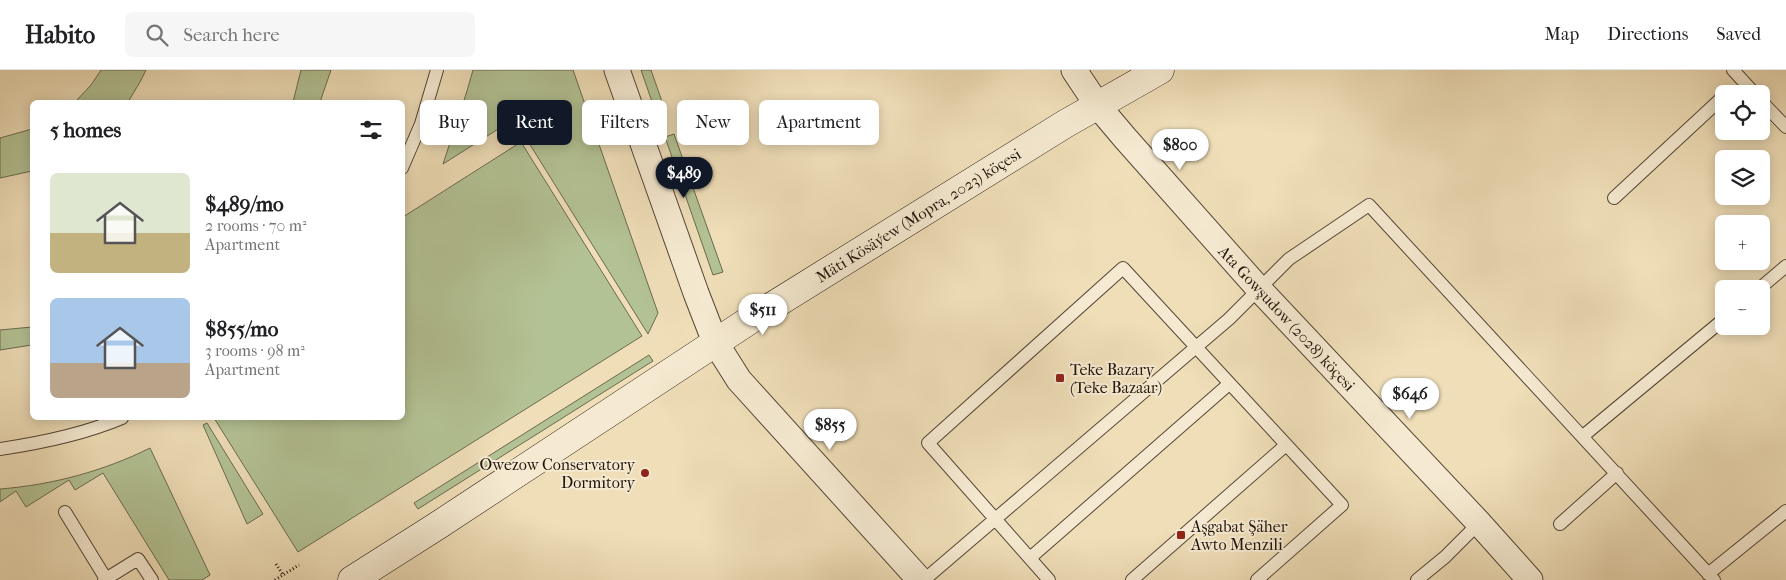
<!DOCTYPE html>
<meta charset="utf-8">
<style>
body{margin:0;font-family:"IM FELL French Canon",serif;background:#f6f6f6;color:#202124;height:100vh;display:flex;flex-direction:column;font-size:19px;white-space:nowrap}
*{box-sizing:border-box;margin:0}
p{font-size:16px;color:#757577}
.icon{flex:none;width:28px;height:28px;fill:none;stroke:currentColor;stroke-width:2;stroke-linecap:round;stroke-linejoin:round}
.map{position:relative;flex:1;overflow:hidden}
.side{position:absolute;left:30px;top:30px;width:375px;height:320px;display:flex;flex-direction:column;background:#fff;border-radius:8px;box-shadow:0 2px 12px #0003}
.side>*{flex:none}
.guide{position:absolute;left:420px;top:30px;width:475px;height:45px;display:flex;gap:10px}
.buttons{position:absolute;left:1715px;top:15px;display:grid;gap:10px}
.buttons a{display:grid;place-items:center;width:55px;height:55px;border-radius:8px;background:#fff;box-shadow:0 2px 12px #0003;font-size:25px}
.price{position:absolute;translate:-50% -42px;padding:0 11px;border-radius:18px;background:#fff;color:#222;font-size:16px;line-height:32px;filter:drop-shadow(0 1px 2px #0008)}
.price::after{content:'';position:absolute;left:50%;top:30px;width:15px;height:11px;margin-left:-8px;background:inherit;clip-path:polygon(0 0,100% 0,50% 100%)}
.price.current{background:#111827;color:#fff}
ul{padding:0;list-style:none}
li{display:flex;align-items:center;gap:15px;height:125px;padding:0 20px}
li span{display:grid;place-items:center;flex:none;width:140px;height:100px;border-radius:8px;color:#555}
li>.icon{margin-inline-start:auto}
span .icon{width:60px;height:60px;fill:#fffc;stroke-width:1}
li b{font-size:21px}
h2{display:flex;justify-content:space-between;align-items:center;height:60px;padding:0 20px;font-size:21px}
.pill{padding:0 18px;border-radius:8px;background:#fff;box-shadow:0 2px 12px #0003;font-size:18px;line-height:45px}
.pill.current{background:#111827;color:#fff}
header{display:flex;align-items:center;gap:30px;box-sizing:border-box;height:70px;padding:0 25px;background:#fff;border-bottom:1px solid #e0e0e0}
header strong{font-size:24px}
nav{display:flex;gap:28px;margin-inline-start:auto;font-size:18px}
.search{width:350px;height:45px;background:#f6f6f6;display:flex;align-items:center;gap:12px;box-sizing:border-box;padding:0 18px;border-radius:8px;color:#757577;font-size:19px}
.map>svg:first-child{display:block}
.green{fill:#b3c294;stroke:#6a6a50}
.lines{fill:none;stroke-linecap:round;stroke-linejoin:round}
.lane-casing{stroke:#554636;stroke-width:14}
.street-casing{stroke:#554636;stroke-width:27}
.secondary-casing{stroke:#22130b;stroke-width:29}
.path{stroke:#22130b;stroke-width:3;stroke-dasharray:1 2.5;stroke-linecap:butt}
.lane{stroke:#f5ead1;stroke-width:12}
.street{stroke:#f5ead1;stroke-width:25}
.secondary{stroke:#f5ead1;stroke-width:28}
.poi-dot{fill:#8f2418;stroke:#f5ead1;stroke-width:2}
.labels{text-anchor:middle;stroke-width:4;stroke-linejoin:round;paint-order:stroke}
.street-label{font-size:16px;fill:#22130b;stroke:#f5ead1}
.poi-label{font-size:16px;fill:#22130b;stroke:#f5ead1;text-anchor:start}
</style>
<header>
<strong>Habito</strong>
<div class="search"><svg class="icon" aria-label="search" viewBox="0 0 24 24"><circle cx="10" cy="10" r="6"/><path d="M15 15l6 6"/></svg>Search here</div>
<nav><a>Map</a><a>Directions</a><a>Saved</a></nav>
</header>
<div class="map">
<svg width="1786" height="510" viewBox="0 0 1786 510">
<rect width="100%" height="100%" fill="#efdeb8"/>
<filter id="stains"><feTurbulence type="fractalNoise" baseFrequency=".004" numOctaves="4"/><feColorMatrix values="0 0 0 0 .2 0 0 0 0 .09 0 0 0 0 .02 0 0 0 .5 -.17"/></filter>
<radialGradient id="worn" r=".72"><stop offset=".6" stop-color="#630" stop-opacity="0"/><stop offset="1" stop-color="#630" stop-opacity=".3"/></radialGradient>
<path class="green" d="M101,0H146L140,12L128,32H75L91,15Z
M301,0H331L320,32H293Z
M473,0H573L658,243L648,264L514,49L443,94L467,21Z
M641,0H651L666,43L657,46Z
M32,59V101L0,108V68Z
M674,64L723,202L713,205L665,67Z
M521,72L642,266L298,482L214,348H402L403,147Z
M32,257V275L0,280V260Z
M649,285L653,291L418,439L414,433Z
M207,353L263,444L247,454L203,355Z
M150,378L210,505L202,510H169L103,403L75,420L69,410L26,437L16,421L0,432V419C52,415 104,401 150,378Z"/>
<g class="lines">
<g class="lane-casing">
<path id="lane" d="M1733,0L1755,24
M1761,31L1786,57
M402,98L421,54L437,0
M1614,128L1724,26
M1759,219L1786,196
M1583,366L1724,249
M0,379C41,373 84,364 122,348
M65,442L106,509
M1560,454L1617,403
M1030,488L1229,314
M1708,504L1786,441
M104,510L138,489L152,510
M924,510L1195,278L1229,249L1289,189L1369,135C1484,260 1599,385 1714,510
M1049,510L928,373L1123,198L1342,435L1257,510
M1132,510L1286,375
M1417,510L1445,487L1479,453"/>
</g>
<g class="street-casing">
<path id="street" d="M617,0L696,223L715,272L739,310L920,510
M1074,0L1098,36L1125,68L1259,219L1479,453L1530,510"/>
</g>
<g class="secondary-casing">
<path id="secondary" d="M352,510L437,456L753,248L1065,54L1160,0"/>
</g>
<path class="path" d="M276,494L283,505
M275,510L299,495"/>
<use href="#lane" class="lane"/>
<use href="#street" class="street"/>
<use href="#secondary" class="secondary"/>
</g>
<g class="poi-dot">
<rect x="1055" y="303" width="10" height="10" rx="2.5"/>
<circle cx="645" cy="403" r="5"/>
<rect x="1176" y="460" width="10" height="10" rx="2.5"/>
</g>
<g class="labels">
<g class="street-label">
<text transform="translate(918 145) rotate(-32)" y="6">Mäti Kösäýew (Mopra, 2023) köçesi</text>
<text transform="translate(1287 248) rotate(47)" y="6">Ata Gowşudow (2028) köçesi</text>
</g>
<g class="poi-label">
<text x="1070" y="305">Teke Bazary<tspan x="1070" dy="18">(Teke Bazaar)</tspan></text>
<text x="635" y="400" text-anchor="end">Owezow Conservatory<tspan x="635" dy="18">Dormitory</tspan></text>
<text x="1191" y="462">Aşgabat Şäher<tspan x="1191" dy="18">Awto Menzili</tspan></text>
</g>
</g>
<rect width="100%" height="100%" filter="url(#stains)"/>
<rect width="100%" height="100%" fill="url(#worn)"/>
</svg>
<div class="buttons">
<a><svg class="icon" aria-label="locate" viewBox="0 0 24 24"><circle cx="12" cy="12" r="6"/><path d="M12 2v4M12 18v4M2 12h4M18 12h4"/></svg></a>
<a><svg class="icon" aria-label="layers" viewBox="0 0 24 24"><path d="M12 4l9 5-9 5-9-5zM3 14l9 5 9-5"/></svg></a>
<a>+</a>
<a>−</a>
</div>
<b class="price" style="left:1180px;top:101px">$800</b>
<b class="price current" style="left:684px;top:129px">$489</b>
<b class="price" style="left:763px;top:266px">$511</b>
<b class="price" style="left:1410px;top:350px">$646</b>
<b class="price" style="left:830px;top:381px">$855</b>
<div class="guide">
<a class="pill">Buy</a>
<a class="pill current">Rent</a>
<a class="pill">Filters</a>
<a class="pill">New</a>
<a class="pill">Apartment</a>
</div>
<section class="side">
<h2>5 homes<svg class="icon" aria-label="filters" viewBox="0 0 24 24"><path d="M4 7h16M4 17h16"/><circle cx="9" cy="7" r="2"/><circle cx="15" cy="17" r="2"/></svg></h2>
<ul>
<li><span style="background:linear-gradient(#dfe7d0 60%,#c2b280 0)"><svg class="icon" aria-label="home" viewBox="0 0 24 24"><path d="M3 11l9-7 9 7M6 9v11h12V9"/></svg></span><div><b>$489/mo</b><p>2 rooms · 70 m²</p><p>Apartment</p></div></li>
<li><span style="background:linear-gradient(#a9c7e8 65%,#b9a48a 0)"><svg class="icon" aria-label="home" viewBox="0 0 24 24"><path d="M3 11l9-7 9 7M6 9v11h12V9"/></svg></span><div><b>$855/mo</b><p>3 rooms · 98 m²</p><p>Apartment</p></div></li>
</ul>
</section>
</div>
